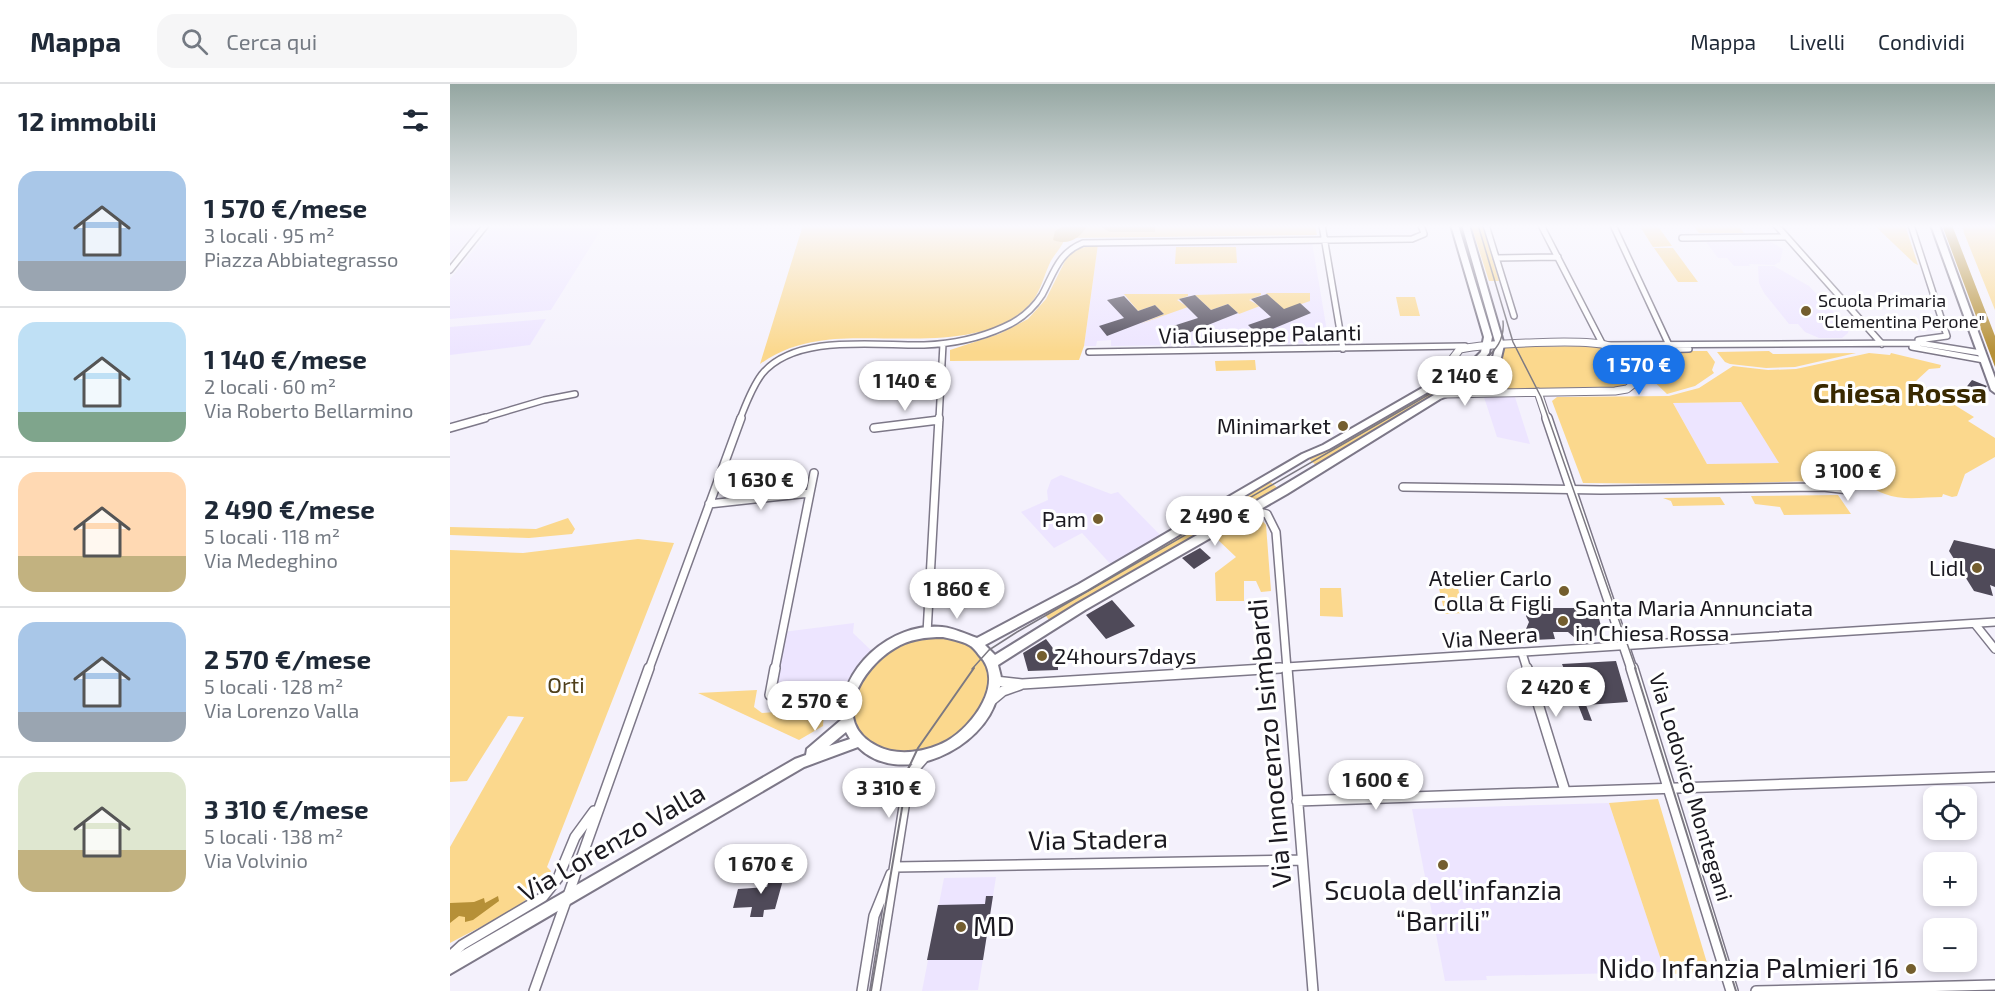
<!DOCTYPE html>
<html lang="it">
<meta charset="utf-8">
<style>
body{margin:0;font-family:"Exo 2",sans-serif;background:#f6f6f7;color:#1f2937;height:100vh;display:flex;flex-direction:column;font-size:22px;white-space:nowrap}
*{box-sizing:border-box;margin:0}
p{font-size:20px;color:#747a83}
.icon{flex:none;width:33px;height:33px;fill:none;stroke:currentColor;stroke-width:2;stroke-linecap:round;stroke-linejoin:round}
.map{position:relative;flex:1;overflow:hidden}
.panel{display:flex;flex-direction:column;background:#fff;width:450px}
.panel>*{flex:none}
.tools{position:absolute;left:1473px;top:702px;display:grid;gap:12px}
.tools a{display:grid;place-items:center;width:54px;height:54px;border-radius:12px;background:#fff;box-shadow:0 3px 9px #0003;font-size:30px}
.price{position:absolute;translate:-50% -51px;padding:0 14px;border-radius:21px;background:#fff;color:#222;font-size:20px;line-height:39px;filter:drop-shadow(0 2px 3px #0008)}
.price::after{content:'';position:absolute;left:50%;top:36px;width:18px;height:14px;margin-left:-9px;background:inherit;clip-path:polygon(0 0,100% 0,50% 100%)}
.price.on{background:#1a73e8;color:#fff}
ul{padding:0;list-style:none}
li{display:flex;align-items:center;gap:18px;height:150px;padding:0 18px}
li+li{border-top:2px solid #e0e1e3}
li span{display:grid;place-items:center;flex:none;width:168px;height:120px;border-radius:18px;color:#555}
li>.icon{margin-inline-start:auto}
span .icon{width:72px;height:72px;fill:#fffc;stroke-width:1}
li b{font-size:26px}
h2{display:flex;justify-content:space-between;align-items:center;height:72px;padding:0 18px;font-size:26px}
header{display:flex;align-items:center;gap:36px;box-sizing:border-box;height:84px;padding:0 30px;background:#fff;border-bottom:2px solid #e0e1e3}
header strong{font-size:28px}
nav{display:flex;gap:33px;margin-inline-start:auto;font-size:21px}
.search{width:420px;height:54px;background:#f6f6f7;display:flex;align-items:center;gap:15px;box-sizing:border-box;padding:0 21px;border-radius:18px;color:#747a83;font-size:22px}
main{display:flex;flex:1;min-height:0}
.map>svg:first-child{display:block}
.built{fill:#ede5ff}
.green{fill:#fbd88d;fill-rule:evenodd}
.forest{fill:#d7b059}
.water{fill:#b69037}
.building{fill:#4f4a59}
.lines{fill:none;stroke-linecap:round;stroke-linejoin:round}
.minor-far2-casing{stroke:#7d7888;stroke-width:8}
.minor-far1-casing{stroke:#7d7888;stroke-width:10}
.minor-casing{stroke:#7d7888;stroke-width:12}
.tertiary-far2-casing{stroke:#7d7888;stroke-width:9}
.tertiary-far1-casing{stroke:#7d7888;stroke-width:12}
.tertiary-casing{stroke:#7d7888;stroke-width:14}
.secondary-casing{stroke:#7d7888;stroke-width:4}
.primary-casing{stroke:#7d7888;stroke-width:4}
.minor-far2{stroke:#fff;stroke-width:5}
.minor-far1{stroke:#fff;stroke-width:7}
.minor{stroke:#fff;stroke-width:9}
.tertiary-far2{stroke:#fff;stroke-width:7}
.tertiary-far1{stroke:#fff;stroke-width:9}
.tertiary{stroke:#fff;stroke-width:11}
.secondary{fill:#fff;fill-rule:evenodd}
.primary{fill:#fff;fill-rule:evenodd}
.tram-far1{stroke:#7c7982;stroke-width:1.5}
.tram{stroke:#7c7982;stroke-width:2}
.poi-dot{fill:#745e2e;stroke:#fff;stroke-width:2}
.labels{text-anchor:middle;stroke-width:6;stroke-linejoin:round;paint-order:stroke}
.far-poi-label{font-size:18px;fill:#1b1920;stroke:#fff;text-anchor:start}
.street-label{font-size:22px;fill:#1b1920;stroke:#fff}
.poi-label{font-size:22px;fill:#1b1920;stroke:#fff;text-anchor:end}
.park-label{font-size:22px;fill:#4f3f1a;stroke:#fff}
.near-street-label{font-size:27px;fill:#1b1920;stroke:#fff}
.near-poi-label{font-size:27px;fill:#1b1920;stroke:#fff}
.district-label{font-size:28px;font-weight:bold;fill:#392900;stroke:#fff}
</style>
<header>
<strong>Mappa</strong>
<div class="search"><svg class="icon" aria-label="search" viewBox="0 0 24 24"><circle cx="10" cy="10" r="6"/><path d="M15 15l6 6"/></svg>Cerca qui</div>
<nav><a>Mappa</a><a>Livelli</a><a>Condividi</a></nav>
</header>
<main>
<section class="panel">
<h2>12 immobili<svg class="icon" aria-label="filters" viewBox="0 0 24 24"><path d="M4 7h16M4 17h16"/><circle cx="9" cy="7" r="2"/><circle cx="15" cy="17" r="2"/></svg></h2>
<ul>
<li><span style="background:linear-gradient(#a9c7e8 75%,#9aa5b1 0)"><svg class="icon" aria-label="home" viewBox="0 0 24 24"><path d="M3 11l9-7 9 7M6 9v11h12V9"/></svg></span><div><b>1 570 €/mese</b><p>3 locali · 95 m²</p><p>Piazza Abbiategrasso</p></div></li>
<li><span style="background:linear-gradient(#bfe0f5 75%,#7fa58c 0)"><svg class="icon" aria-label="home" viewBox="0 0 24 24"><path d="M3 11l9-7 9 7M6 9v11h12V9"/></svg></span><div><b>1 140 €/mese</b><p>2 locali · 60 m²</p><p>Via Roberto Bellarmino</p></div></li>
<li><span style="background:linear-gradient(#ffd9b3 70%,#c2b280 0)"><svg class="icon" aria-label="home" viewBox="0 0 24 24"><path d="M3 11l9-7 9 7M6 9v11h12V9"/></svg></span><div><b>2 490 €/mese</b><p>5 locali · 118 m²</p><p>Via Medeghino</p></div></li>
<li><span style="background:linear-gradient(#a9c7e8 75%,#9aa5b1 0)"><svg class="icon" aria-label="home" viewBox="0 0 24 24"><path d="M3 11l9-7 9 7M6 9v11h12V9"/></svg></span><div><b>2 570 €/mese</b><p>5 locali · 128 m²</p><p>Via Lorenzo Valla</p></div></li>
<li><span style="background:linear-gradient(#dfe7d0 65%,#c2b280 0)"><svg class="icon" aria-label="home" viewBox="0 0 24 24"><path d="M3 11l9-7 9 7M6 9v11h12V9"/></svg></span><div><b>3 310 €/mese</b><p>5 locali · 138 m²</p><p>Via Volvinio</p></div></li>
</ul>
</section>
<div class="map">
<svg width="1545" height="907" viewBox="0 0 1545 907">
<rect width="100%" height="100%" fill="#f4f1fc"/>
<path class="built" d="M0,141H30L0,177Z
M44,141H84L83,143L154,141L101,226L0,235V195Z
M1319,157L1333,165L1330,178L1324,181L1299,180L1300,182H1284L1277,174H1268L1256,158Z
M862,158L879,259L661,262V256L647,257L646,262H634L648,160Z
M1308,182H1324L1359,202L1399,244L1398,249L1392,254H1369L1355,248L1348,240H1339L1314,209L1309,199Z
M96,235L80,261L0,271V243Z
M1033,310H1064L1080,360L1047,353Z
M1291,318L1330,379L1257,380L1223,319Z
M611,391L661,410L668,408L715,456L665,485L632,449L604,464L571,428L598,416L597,407L601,396Z
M404,539L403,549L426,571L400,605L320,611L333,548Z
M1159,719L1215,888L1036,892L1037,896L995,897L962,725Z
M546,793L528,906L472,907L494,794Z"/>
<path class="green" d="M353,141H865L867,151L615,154C612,164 603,171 599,181C594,192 591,205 584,215C540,273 431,247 369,257C347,260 329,267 310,280Z
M1021,141H1032L1049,197H1039Z
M1189,141H1207L1222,162L1203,163Z
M1243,141H1288L1294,149H1249Z
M1424,141H1455L1468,181L1464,179Z
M1512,141H1545V226L1514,149Z
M648,160L634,262L629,276L500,277V266L549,250L578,235L596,215L617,173L627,165Z
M726,163H786L787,179L725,180Z
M1204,164H1223L1248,198H1228Z
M811,209V211L799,216L810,222L789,230L778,220L761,226L745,211Z
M816,209H860V217L834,226Z
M674,210H738V212L727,216L738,223L690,240L714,230L705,221L688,227Z
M946,213H965L970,232H950Z
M1137,262C1155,263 1173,269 1183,285L1182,297L1169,304L1042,306L1024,303C1046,290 1045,285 1054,263Z
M1219,267H1257L1265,278L1262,286L1264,289L1245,302L1217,310L1194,288C1197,274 1208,272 1219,267Z
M1319,267L1323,270L1406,269L1345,283L1316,284L1280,280L1275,278L1267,268Z
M1419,269L1440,271L1441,269L1491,281L1490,284L1479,285L1466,297L1524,333L1518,337L1545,354V373L1515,390L1507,412L1502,413L1493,410L1492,413C1474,413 1452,417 1435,410C1414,402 1403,388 1379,387L1366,397L1262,400L1133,399L1102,317L1107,313L1219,312L1249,304L1283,282L1318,286L1346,285ZM1291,318L1329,379L1257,380L1223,319Z
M805,276L806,286L766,287L765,277Z
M1001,294L1008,303L868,383L858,374Z
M819,397L830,406L602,540L593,528L619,515Z
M1388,411L1401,430L1334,431L1330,423L1305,420L1301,412Z
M1270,413L1275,421L1223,422L1221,417L1213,414Z
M809,433L816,441L821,507L811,508L806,497H794V517H766L765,489L786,473L766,454L800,434Z
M118,434L125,445L122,450L79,454L0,451V443L86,445Z
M188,455L224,459L97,783L101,787C86,820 32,841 0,859V763L74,633L58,632L17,697L0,698V466L73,469Z
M988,500H1007L1014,529L995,530Z
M870,504H891L893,533L870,532Z
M483,552C596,562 515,689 439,666C393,653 394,605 425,577C442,562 461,556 483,552Z
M307,606L304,623L312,629L352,626L362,618L375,617L373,642L349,656L248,609Z
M1208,715L1260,889L1217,890L1215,888L1159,719Z"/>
<path class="forest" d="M616,141H638C630,154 619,162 603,156L605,147Z
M648,141H705V148H660Z"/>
<path class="water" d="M1492,141H1502L1545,252V283Z
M48,812L49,817L23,836L15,838V833L9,832L0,839V819L24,818L34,814L35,819Z"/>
<path class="building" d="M817,210L834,225L850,219L861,229L808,251L798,241L821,233L801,215Z
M745,211L761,226L778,220L788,229L733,251L723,242L748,234L729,215Z
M674,212L688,227L705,221L714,230L657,252L649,242L674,234L657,216Z
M1522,296L1537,302L1528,313L1514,306Z
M1504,456L1545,465V503L1540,501L1543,512L1524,507L1499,467Z
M750,464L761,474L744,485L732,474Z
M662,516L685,542L656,555L636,531Z
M1079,516L1095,517L1097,524H1146L1153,549L1142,553L1134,547L1129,553L1125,554L1118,548H1103L1105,555L1083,556L1078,553L1076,545L1079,538L1076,532L1079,528L1078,523H1081Z
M596,555L612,576L608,579V586L578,587L573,569Z
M1166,577L1178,618L1136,621L1142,637L1134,636L1112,580Z
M336,785L325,825L314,826L313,833H300L302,823L283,824L288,805L317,803L322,786Z
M536,812H543L533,876H477L488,821L535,820Z"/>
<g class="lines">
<g class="minor-far2-casing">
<path id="minor-far2" d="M872,141L893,265
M1036,141L1064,232
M1091,141L1153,261L1469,259L1531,269
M1163,141L1219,261
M1326,141L1432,260
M1461,141L1497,252L1468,256
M1232,154L1336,153
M1046,174L1108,173
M0,186L36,141
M1462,263L1534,276
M639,268L1015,262
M1189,284C1202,267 1219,265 1239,265
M30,335L94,316L125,310
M290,335C296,320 302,303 312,290C346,249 427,262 474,261C501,260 530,254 554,243C570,236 583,225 592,211C604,189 608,169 633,159L962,155L974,150L971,141
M489,335L493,260"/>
</g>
<g class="minor-far1-casing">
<path id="minor-far1" d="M0,344L35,334
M424,344L489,336
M1382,392L1393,393L1401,400L1399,406L1373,403Z
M953,403L1151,406L1373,403
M259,420L360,409
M801,426L817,430L826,448L837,585
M1525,540L1545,565
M477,549L489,334
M1072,569L1077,585
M199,585L291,334
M325,585L364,389
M806,585L1545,538"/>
</g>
<g class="minor-casing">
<path id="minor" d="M325,584L320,611L400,605
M837,584L863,907
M1077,584L1115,707
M545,597L572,600L830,584
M541,617L553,607L570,601
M847,717L1545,693
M445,783L852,776
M0,872L12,861L93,813L108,794L125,753L144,727
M84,907L199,584
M412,907L424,832L441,790
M425,907L459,691L473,675
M1306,907L1545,901"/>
</g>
<g class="tertiary-far2-casing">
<path id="tertiary-far2" d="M1088,308L1097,335
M995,310L1165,307L1177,305L1186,298L1189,284C1180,276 1170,267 1159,262C1136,254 1036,260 1010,265L1003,274C1008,291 1015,303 1033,308"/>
</g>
<g class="tertiary-far1-casing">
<path id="tertiary-far1" d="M1097,334L1182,585"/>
</g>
<g class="tertiary-casing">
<path id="tertiary" d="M1182,584L1282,907"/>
</g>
<g class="secondary-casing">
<path id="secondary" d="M1001,141H1008L1042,253L1039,269L1032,277L879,365L858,374L637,506L535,561L545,571L627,520L829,404L984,311L1029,293L1042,277L1046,261L1012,141H1019L1054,261L1050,278L1035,297L990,315L837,410L635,526L548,581C549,586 551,591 551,595C551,601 549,607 547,613C534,665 450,705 408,663L354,683L0,890V874L345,675L356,671L357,665L391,636C389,585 440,538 492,543C503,544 516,550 527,554L629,500L852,370L873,361L1026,273L1031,268L1034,253ZM493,553C501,555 512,557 519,561C523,563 526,567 529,571C556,598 523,642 497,657C477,668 448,673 427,662C379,638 411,584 445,564C459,555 476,553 493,553ZM396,648L400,655L379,662Z"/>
</g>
<g class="primary-casing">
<path id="primary" d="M1481,141H1489L1545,294V309L1541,306Z"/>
</g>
<use href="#minor-far2" class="minor-far2"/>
<use href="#minor-far1" class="minor-far1"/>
<use href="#minor" class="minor"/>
<use href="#tertiary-far2" class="tertiary-far2"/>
<use href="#tertiary-far1" class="tertiary-far1"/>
<use href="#tertiary" class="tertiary"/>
<use href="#secondary" class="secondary"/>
<use href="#primary" class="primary"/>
<path class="tram-far1" d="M1028,141L1063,258L1091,313L1186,585
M522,585L539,566L567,548L1030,281C1044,267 1055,258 1053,237"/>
<path class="tram" d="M1185,584L1286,907
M421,907L459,683L468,664L524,584"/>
</g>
<linearGradient id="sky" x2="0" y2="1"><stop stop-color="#94a6a1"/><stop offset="0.53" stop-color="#faf9fe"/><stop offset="1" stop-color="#faf9fe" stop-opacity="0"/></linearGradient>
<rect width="1545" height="268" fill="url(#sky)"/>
<g class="poi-dot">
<circle cx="1356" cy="227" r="6"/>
<circle cx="893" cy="342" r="6"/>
<circle cx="648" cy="435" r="6"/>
<circle cx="1527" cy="484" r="6"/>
<circle cx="1114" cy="507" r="6"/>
<circle cx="1113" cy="537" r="6"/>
<circle cx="592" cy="572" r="6"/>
<circle cx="993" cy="781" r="6"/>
<circle cx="511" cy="843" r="6"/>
<circle cx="1461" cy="885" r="6"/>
</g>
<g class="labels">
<g class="far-poi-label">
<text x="1368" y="223">Scuola Primaria<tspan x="1368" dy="21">"Clementina Perone"</tspan></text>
</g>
<g class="street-label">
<text transform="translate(810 250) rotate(-1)" y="8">Via Giuseppe Palanti</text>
<text transform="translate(1040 553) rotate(-4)" y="8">Via Neera</text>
<text transform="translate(1241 703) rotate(73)" y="8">Via Lodovico Montegani</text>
</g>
<g class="poi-label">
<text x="881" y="350">Minimarket</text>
<text x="636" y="443">Pam</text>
<text x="1515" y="492">Lidl</text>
<text x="1102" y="502">Atelier Carlo<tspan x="1102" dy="25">Colla &amp; Figli</tspan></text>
<text x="1125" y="532" text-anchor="start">Santa Maria Annunciata<tspan x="1125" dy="25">in Chiesa Rossa</tspan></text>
<text x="604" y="580" text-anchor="start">24hours7days</text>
</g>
<g class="park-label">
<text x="116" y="609">Orti</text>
</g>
<g class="near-street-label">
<text transform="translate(820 659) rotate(-95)" y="9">Via Innocenzo Isimbardi</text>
<text transform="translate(648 756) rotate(-1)" y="9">Via Stadera</text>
<text transform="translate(162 759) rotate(-30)" y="9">Via Lorenzo Valla</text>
</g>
<g class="near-poi-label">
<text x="993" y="816">Scuola dell’infanzia<tspan x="993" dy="31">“Barrili”</tspan></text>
<text x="523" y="852" text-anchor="start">MD</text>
<text x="1449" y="894" text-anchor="end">Nido Infanzia Palmieri 16</text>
</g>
<g class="district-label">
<text x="1450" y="319">Chiesa Rossa</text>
</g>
</g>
</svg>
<div class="tools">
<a><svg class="icon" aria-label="locate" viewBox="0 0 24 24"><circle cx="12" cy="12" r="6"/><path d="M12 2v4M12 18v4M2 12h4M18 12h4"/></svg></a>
<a>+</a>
<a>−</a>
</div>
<b class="price on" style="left:1189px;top:312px">1 570 €</b>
<b class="price" style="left:1015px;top:323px">2 140 €</b>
<b class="price" style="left:455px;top:328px">1 140 €</b>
<b class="price" style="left:1398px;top:418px">3 100 €</b>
<b class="price" style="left:311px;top:427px">1 630 €</b>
<b class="price" style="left:765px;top:463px">2 490 €</b>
<b class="price" style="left:507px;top:536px">1 860 €</b>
<b class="price" style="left:1106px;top:634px">2 420 €</b>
<b class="price" style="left:365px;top:648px">2 570 €</b>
<b class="price" style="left:926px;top:727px">1 600 €</b>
<b class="price" style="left:439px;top:735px">3 310 €</b>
<b class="price" style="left:311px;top:811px">1 670 €</b>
</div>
</main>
